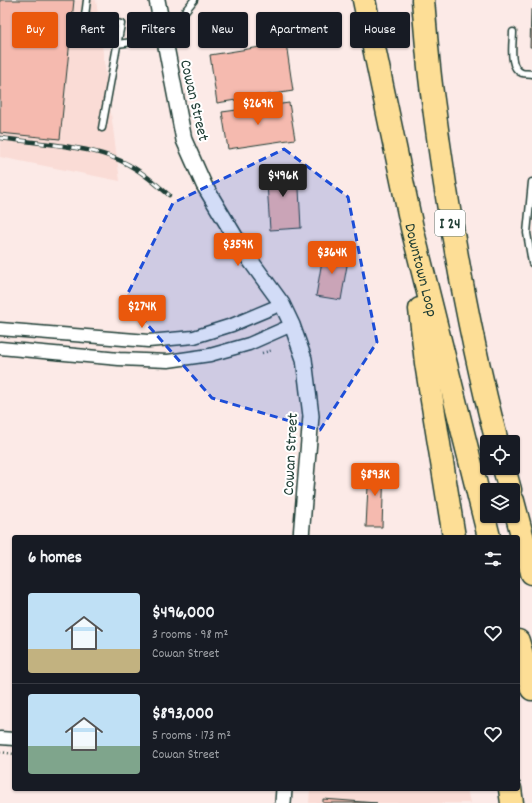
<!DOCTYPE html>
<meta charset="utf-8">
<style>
body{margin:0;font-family:Dekko,sans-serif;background:#20242c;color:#f1f3f6;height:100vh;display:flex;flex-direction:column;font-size:15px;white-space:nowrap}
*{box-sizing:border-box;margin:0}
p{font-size:13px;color:#9ea1a6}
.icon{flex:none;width:22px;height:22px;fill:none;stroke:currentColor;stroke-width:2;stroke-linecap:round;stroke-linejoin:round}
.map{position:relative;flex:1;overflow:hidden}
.drawer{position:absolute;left:12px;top:535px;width:508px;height:256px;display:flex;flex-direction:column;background:#171b24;border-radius:4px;box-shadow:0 1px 3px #0004}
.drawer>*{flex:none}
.hud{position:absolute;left:12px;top:12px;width:508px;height:36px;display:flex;gap:8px}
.buttons{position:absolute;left:480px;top:435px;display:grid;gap:8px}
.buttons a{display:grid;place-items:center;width:40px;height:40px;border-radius:4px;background:#171b24;box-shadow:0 1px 3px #0004;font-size:20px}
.price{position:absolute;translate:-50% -34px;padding:0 9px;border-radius:4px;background:#ea580c;color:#fff;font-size:13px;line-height:26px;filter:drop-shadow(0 1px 2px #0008)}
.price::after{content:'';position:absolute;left:50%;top:24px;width:12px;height:9px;margin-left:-6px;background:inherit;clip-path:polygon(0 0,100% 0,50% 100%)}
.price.on{background:#222;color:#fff}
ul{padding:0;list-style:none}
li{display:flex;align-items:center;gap:12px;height:100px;padding:0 16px}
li+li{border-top:1px solid #363941}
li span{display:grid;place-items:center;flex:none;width:112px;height:80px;border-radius:4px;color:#555}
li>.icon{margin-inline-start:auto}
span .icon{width:48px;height:48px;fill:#fffc;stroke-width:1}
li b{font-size:17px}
h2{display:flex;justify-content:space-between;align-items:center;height:48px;padding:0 16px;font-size:17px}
.tag{padding:0 14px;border-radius:4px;background:#171b24;box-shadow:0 1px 3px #0004;font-size:14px;line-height:36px}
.tag.on{background:#ea580c;color:#fff}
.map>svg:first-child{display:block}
.built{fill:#fadcd6}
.building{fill:#f5baaf;stroke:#1f3d34}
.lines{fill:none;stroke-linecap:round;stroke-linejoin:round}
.service-casing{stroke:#1f3d34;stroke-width:9}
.minor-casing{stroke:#1f3d34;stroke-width:15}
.tertiary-casing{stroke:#1f3d34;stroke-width:18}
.motorway-casing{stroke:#1f3d34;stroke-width:25}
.path{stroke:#1f3d34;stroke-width:2.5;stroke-dasharray:1 3;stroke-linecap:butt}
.service{stroke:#fff;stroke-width:6}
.minor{stroke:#fff;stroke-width:12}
.tertiary{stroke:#fff;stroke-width:15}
.motorway{stroke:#fdde96;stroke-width:22}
.rail-casing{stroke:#1f3d34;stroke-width:4.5}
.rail{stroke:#fff;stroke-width:3;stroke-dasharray:9;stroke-linecap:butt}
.marked{fill:#1d4ed8;fill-opacity:0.2;stroke:#1d4ed8;stroke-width:3;stroke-dasharray:8 5;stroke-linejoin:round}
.labels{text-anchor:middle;stroke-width:4;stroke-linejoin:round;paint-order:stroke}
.shield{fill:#fff;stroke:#627771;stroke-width:1}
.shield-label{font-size:15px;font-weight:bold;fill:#1f3d34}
.street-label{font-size:16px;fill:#1f3d34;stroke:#fff}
</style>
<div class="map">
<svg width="532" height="803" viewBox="0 0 532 803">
<rect width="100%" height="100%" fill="#fceae7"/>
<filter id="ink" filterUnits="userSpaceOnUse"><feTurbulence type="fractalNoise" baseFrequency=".025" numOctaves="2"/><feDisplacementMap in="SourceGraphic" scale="8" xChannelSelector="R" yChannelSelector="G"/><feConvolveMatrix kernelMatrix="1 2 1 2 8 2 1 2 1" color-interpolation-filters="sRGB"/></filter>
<g filter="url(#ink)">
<path class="built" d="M0,0H96L120,181L0,157Z
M310,789H467L470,803H309Z"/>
<path class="building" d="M0,0H74L60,139L0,133Z
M531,10H532V47H530Z
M286,43L293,91L217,103L210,55Z
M289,103L295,139L228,149L222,112Z
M298,169L301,228L270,230L267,183L262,184V170Z
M324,249L349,254L341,300L316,296Z
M369,466L384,467L382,527H366Z
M323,799L377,803H323Z"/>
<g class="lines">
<g class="service-casing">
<path id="service" d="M87,0L85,16L121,24L102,128
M162,21L181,16L194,0
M513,32C513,43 508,68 522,73C525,74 529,73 532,74
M117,44L164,38
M532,182L527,233L532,263"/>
</g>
<g class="minor-casing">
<path id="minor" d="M0,329L148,341L194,337L232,325L282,304
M0,348L119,359L168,361L210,355L249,344L292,325
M0,738L14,739"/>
</g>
<g class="tertiary-casing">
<path id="tertiary" d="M157,0L184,140L204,185L240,245L250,260L282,304L292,325L304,359L311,416L301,537
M283,803L284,789"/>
</g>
<g class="motorway-casing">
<g id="motorway">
<path id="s1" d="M364,0L412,228L489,537"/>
<path d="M423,0C426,33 428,67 433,100C448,215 468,330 497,442"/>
<path d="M420,309L426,363L454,537"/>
<path d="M504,468L510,490"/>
<path d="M513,501L532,573"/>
<path d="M518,641L532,689"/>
<path d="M510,789L512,803"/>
</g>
</g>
<path class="path" d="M262,353L273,350
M0,752L14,754"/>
<use href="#service" class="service"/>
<use href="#minor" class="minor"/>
<use href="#tertiary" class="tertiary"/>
<use href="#motorway" class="motorway"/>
<g class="rail-casing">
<path id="rail" d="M0,138C16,140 33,142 49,144C77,148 104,151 129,165C144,173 156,184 169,195"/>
</g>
<use href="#rail" class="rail"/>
</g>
</g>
<path class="marked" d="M284,149L348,197L377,342L320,430L212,398L125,299L173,203Z"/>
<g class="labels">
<rect class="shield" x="435" y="210" width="30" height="26" rx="3"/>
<g class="shield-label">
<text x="450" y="228">I 24</text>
</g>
<g class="street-label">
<text transform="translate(196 100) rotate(77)" y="6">Cowan Street</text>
<text dy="6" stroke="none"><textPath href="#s1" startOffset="276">Downtown Loop</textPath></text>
<text transform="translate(289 454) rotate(-87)" y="6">Cowan Street</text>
</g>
</g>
</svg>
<div class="buttons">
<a><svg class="icon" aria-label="locate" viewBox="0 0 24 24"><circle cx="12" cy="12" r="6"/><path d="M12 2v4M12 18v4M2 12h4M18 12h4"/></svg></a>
<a><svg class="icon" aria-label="layers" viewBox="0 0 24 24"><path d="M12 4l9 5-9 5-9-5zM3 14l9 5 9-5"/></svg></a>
</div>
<b class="price" style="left:258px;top:126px">$269K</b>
<b class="price on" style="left:283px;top:198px">$496K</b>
<b class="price" style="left:238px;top:267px">$359K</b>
<b class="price" style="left:332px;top:275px">$364K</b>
<b class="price" style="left:142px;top:329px">$274K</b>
<b class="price" style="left:375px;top:497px">$893K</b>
<div class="hud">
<a class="tag on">Buy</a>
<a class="tag">Rent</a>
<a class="tag">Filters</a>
<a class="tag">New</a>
<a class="tag">Apartment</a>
<a class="tag">House</a>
</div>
<section class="drawer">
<h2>6 homes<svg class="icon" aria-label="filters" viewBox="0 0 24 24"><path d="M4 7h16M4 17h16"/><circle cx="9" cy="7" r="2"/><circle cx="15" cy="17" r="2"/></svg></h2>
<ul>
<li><span style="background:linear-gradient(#bfe0f5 70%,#c2b280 0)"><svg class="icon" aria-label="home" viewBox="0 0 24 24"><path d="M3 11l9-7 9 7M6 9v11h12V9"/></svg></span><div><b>$496,000</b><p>3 rooms · 98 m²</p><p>Cowan Street</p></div><svg class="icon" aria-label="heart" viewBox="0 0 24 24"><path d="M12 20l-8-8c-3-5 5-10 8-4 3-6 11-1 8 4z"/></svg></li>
<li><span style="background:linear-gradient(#bfe0f5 65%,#7fa58c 0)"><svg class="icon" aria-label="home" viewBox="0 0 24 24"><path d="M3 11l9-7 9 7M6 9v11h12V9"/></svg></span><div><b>$893,000</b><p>5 rooms · 173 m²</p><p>Cowan Street</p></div><svg class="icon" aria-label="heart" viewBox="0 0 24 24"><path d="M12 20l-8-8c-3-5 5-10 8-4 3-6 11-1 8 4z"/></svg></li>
</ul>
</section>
</div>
